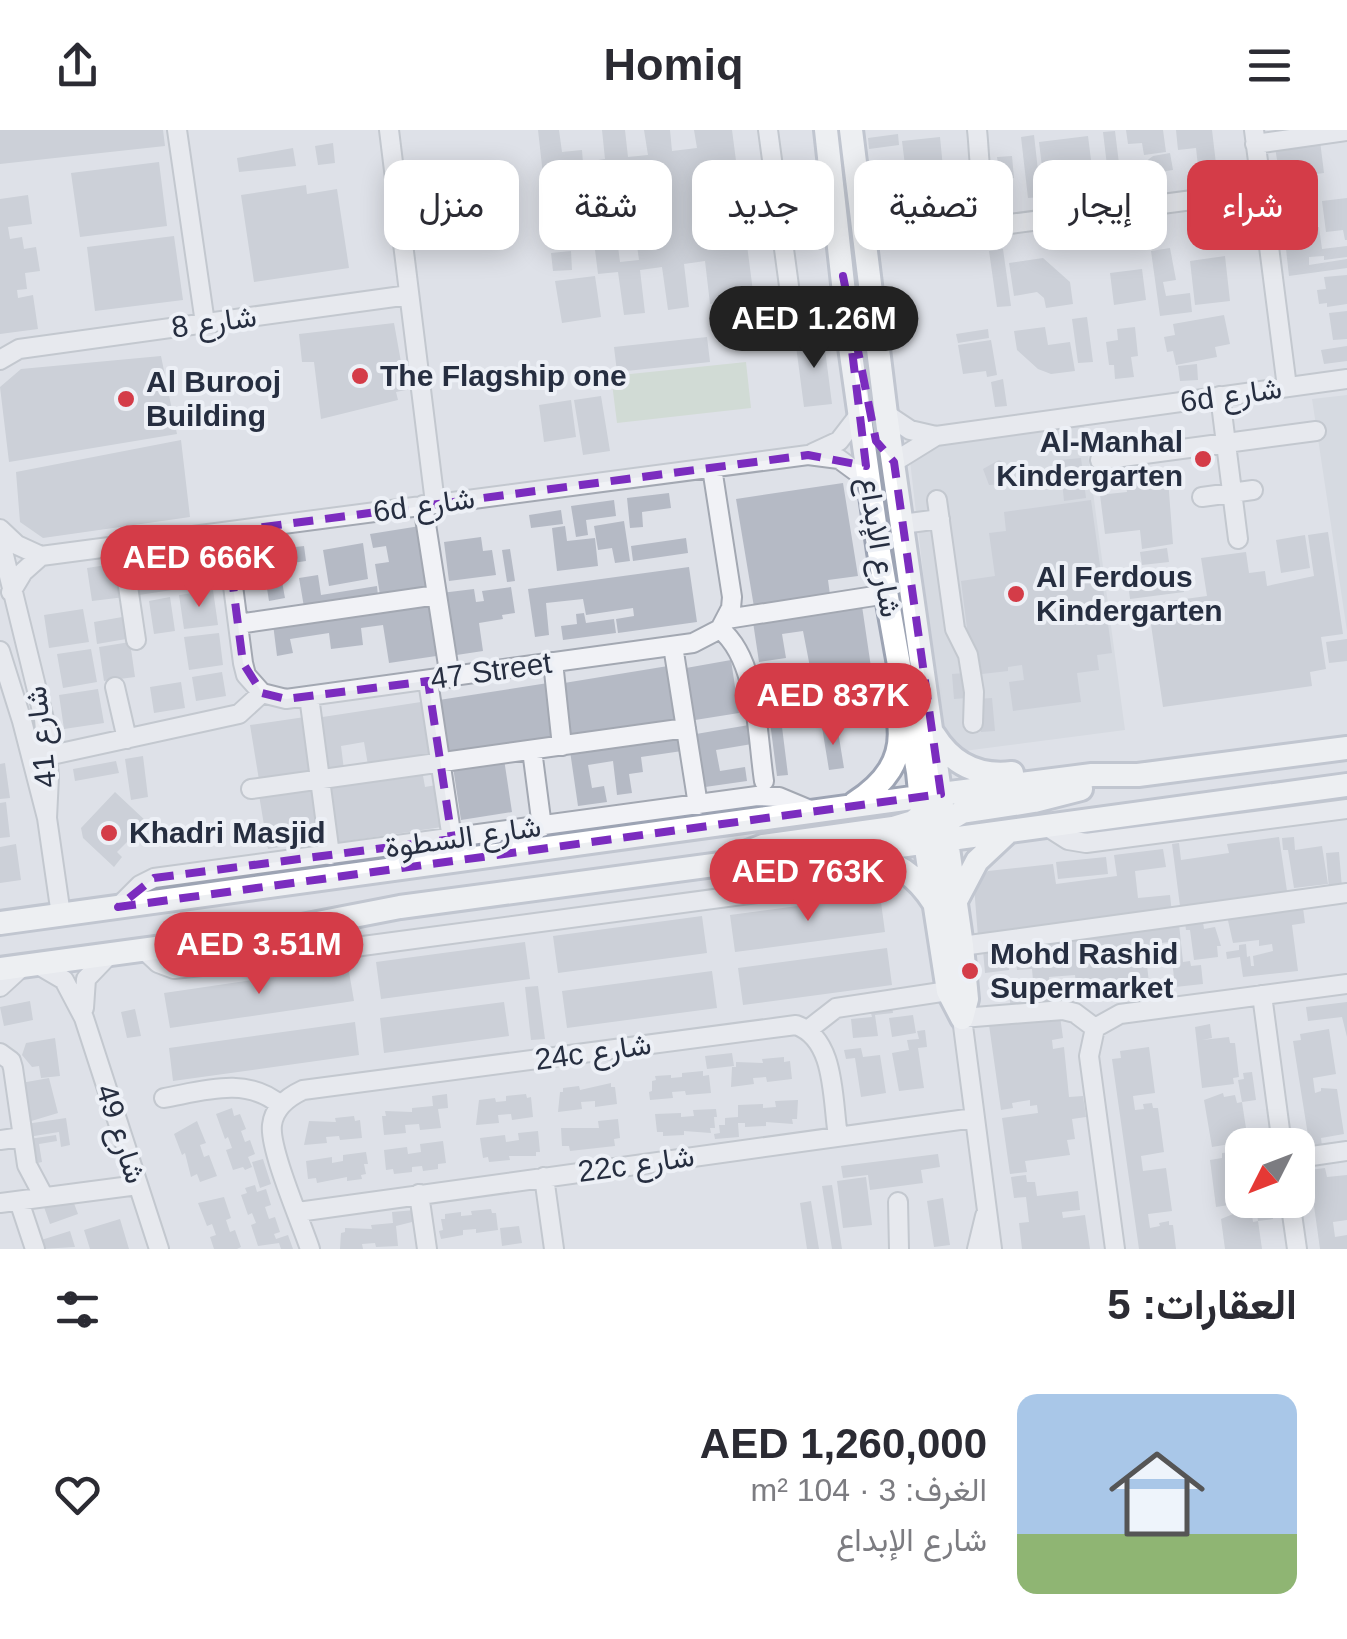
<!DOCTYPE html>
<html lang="ar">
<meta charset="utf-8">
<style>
body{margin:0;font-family:Helvetica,Vazirmatn,sans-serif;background:#f2f2f3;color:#2b2b33;direction:rtl;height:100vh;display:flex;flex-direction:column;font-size:38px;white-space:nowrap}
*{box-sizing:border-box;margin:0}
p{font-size:32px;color:#7c7c81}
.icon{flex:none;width:55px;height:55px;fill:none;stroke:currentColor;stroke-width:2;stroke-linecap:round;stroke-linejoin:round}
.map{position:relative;height:1119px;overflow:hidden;direction:ltr}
.side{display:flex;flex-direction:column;background:#fff;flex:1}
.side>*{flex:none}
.hud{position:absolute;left:30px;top:30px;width:1288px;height:90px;direction:rtl;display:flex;gap:20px}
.needle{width:65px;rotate:228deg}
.controls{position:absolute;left:1225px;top:998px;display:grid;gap:20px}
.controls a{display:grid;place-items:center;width:90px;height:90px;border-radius:20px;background:#fff;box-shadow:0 5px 25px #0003;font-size:50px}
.price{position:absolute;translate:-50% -85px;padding:0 22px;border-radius:35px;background:#d43c48;color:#fff;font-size:32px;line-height:65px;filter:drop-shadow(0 2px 5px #0008)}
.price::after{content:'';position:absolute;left:50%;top:60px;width:30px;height:22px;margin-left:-15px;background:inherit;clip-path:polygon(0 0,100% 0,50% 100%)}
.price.current{background:#222;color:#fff}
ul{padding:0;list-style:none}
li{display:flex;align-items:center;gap:30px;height:250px;padding:0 50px}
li+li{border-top:2px solid #e1e1e2}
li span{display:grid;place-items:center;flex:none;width:280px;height:200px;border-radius:20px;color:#555}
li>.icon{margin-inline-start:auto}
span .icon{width:120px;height:120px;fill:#fffc;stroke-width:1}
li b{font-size:42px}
h2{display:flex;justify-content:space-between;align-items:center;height:120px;padding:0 50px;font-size:42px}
.tag{padding:0 35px;border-radius:20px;background:#fff;box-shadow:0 5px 25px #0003;font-size:35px;line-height:90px}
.tag.current{background:#d43c48;color:#fff}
header{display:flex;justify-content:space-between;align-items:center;height:130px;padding:0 50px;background:#fff;font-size:45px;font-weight:600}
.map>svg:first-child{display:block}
.built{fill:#ccd0da}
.green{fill:#c2d2bf}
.building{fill:#b5bac5;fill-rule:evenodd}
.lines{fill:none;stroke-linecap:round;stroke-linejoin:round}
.minor-casing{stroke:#a3a8b2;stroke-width:22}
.major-casing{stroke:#9da4b4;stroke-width:28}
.minor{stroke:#f1f2f6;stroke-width:18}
.major{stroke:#fff;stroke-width:22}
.marked{fill:none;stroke:#7b2cbf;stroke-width:8;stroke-dasharray:20 12;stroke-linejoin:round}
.poi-dot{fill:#d43c48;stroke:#edf0f6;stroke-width:4}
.labels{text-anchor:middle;stroke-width:8;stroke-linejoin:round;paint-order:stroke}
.street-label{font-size:30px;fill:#262e40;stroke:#edf0f6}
.poi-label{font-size:30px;font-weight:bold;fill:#262e40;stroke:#edf0f6;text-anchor:start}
</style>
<header><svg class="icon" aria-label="menu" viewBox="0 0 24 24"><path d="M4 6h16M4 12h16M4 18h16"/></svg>Homiq<svg class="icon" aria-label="share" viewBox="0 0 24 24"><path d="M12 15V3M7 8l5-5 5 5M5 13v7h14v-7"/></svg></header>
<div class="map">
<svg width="1347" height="1119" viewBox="0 0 1347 1119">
<rect width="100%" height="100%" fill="#dee1e8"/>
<path class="built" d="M1347,265V501L1312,269Z
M1084,295L1125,600L964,621L941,596L910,331L923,316Z"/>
<path class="green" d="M746,232L751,278L617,293L611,246Z"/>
<path class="building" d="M0,0H163L165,16L0,34Z
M538,0H559L562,22L582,20L583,33L563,35L568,84L587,82L588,95L569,97L571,115L551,117Z
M602,0H625L628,27L648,25L644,0H670L672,21L697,18L694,0H732L754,169L710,174L705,131L684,134L689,177L668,180L662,137L640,140L645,183L624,185L618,142L598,144L584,32L605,29ZM626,37L639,130L620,132L608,39Z
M1126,0H1163L1166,22L1144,25L1142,13L1128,14Z
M1176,0H1212L1216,34L1198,36L1196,18L1178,20Z
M1115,1L1121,50L1128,49L1130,59L1096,63L1095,55L1062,59L1043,45L1039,12L1088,6L1093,46L1108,44L1103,2Z
M898,4L899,15L869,19L868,8Z
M1034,5L1041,67L1028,68L1021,7Z
M940,7L944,48L907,52L902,11Z
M1320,11L1324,43L1280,49L1275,17Z
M333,13L335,33L318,35L315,16Z
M293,18L296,36L239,42L237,28Z
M1170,23L1173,40L1147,44L1145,32L1153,26Z
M1012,26L1014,48L1000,50L997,27Z
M159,32L167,96L80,107L71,43Z
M306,55L307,64L337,59L349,138L254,152L241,65Z
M956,56L961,104L916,109L910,60Z
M28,65L32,94L8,97L10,109L22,107L24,119L36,117L40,141L25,143L27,159L17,160L18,168L33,165L38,199L0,204V69Z
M1347,68V110H1345L1343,100L1326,102L1322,71Z
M1310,77L1313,97H1319L1322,119L1347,116V127L1324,130V126L1309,127V135L1347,129V138L1289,146L1284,101L1296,99L1293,79Z
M174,106L183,170L95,181L87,117Z
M1170,118L1176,150L1163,152L1166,166L1190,163L1192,182L1160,186L1151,121Z
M1003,119L1011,176L997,177L989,121Z
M571,121L572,140L553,141L551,123Z
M1225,126L1230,171L1195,175L1190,131Z
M1043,128L1070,152L1073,174L1046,178L1044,168L1037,162L1014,166L1009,133Z
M1142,139L1146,170L1114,175L1110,143Z
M1347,145V174L1327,177V173L1319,174L1317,160L1326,159L1324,147Z
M595,146L601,187L562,193L555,151Z
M1347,181V209L1333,210L1329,183Z
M1224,185L1230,214L1215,217L1217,227L1176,235L1173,221L1167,222L1164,207L1175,205L1173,194Z
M1087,187L1093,232L1078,233L1072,189Z
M394,193L406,260L396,262L398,270L321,289L314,232H302L299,204Z
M1045,197L1048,215L1070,212L1075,241L1051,244L1038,239L1017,220L1014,201Z
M1135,197L1138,226L1131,227L1134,247L1115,249L1114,235H1109L1106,212L1118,210L1117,199Z
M988,199L989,208L958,213L956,204Z
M823,204L832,274L804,277L795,208Z
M707,207L710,232L617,242L614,217Z
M991,210L997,245L987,247L986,241L963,244L958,215Z
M1347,216V231L1324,234L1321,220Z
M161,226L177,304L9,332L0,257L21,239Z
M1197,234L1198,250L1180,251L1178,236Z
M1003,249L1007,276L995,277L991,252Z
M601,266L610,321L583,325L574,270Z
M571,270L576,307L544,312L539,275Z
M181,310L190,387L43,408L20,392L16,342Z
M1081,328L1086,368L1064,371L1060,330Z
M999,330L1011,337L1006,354L989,355L983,339Z
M1168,349L1173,414L1142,419L1140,400L1105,404L1100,365H1094L1093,351L1107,350L1108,364L1127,362L1126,354Z
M843,353L858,446L828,450L830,465L754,477L736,369Z
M669,363L671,378L642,382L643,397L630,398L627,368Z
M614,370L616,386L586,390L588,405L576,407L571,376Z
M1091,370L1112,523L1097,525L1099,540L1077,543L1081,572L1013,581L1009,552L1024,550L1022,535L1008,537V541L973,545L961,451L995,446L989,403L1006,401L1004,382Z
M561,380L563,394L531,398L529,385Z
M624,391L630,431L615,433L612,418L598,420L594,396Z
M420,396L430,458L380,465L375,434L389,432L386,416L373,418L370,404Z
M565,396L567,411L595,408L598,436L557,441L552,398Z
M1328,402L1343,504L1321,507L1326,539L1310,542L1312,556L1163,577L1148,474L1207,466L1201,428L1246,422L1249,443L1265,441L1267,456L1314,446L1308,405Z
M1305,405L1310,438L1281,443L1276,410Z
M481,407L483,421L492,420L496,445L449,451L444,412Z
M686,408L688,423L633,431L631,416Z
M363,413L368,449L329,456L323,420Z
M304,416L306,431L279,435L285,468L269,471L261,421Z
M1167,418L1169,432L1142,435L1140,422Z
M510,419L515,451L507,452L502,420Z
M206,420L211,454L178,459L173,425Z
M167,426L172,460L139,465L134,431Z
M120,433L125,467L92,471L87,438Z
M689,437L697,492L618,503L616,489L634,486L633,478L586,485L583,469L546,473L549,505L535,507L528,459Z
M318,445L321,465L377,456L378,466L304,477L299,448Z
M1182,447L1184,462L1130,469L1128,454Z
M511,457L515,483L502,485L503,489L479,493L483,521L450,526L441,463L474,459L476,472L484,471L482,461Z
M213,460L218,495L184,499L179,465Z
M170,467L175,501L154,504L149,471Z
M435,471L443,525L389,533L383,495L361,498L363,515L331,519L329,503L290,509L293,523L277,526L273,494Z
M862,476L872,544L831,551V555L814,558L803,501L782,504L786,528L759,532L753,492Z
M83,479L89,512L49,518L44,485Z
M584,483L586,493L614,489L616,503L563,510L561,496L577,494L576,484Z
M128,486L132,508L97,514L94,492Z
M219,503L223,535L189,540L184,507Z
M1347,509V531L1329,533L1326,512Z
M130,512L135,547L104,551L99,517Z
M91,519L97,552L63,558L57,524Z
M731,530L739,583L695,590L686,538Z
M668,536L677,592L568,609L558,554Z
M807,541L811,577L780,581L788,645L777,646L764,546Z
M222,542L226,566L196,571L192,547Z
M965,543L967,568L954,569L952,544Z
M181,552L185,578L154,583L150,557Z
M548,553L557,609L448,625L439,570Z
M870,554L876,585L828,593L822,562Z
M98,559L104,593L64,599L59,565Z
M992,568L995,601L981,602L977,569Z
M421,572L429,626L368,635L364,612L341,616L344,640L324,643L316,588Z
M305,587L315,642L259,650L250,595Z
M749,595L752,614L716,620L720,641L745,637L747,651L705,657L696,604Z
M837,595L844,638L829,640L822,597Z
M679,606L682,621L641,627L643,642L629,644L632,663L617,665L613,631L588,635L592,658L604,656L607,672L578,676L570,621Z
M143,626L148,667L131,670L125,629Z
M504,629L512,682L461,690L453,637Z
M116,631L119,643L75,651L73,639Z
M5,633L10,668L0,669V634Z
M422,640L425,657L436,655L442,697L334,713L325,655Z
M313,656L322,710L268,719L259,665Z
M115,662L147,692L117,722L122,727L114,737L83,708L81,698Z
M6,672L10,707L0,708V673Z
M1279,707L1287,761L1180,776L1172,714L1179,713L1181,730L1229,723L1227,714Z
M1294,707L1295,720L1322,716L1328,754L1294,758L1288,720H1283L1282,708Z
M16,714L21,750L0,753V717Z
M1163,719L1166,737L1135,741L1138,768L1170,765L1172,783L978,807L974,756L988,741L1053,734L1056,754L1117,746L1114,725Z
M1339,722L1342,758L1329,759L1326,723Z
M1106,727L1108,744L1058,749L1056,732Z
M880,765L885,802L735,822L730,785Z
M1303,778L1305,793L1292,795L1298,841L1243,847L1240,827L1227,829L1226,822L1239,820V815L1246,814L1247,827L1250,826L1251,836H1254L1253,826L1273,821L1272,814L1259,816V810L1233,813L1227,786Z
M702,786L707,823L558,843L553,806Z
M1203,792L1204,799L1215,797L1221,816H1217L1218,827L1194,830L1190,800H1186L1185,793Z
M1179,794L1183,832L1190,831L1191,836L1201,835L1203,854L1175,857L1170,812L1161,813L1162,824L1146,826L1150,862L1078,869L1075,845L1049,847L1050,861L1063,859L1065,873L1011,879L1009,864L1034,862L1032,839L1017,840L1014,812Z
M525,812L530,849L381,869L376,832Z
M887,818L892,855L743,875L738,838Z
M1006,818L1009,840L985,843L983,820Z
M348,836L354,871L170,898L164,863Z
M712,841L717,878L567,898L562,861Z
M538,856L545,909L531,910L525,857Z
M30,871L33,890L4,896L0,877Z
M504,872L509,906L384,923L380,888Z
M1347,872V907L1342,887L1308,891L1306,877Z
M892,876L893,883L875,885L878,906L853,908L851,889L872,887L870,879Z
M135,879L141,906L127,908L121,882Z
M913,885L916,903L892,907L889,888Z
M1060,886L1063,908L1052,910L1053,919L1064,917L1069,967L1083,966L1086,987L1072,989L1075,1009L1067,1010L1070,1025L1025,1031L1027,1042L1010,1044L1002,988L1038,983L1037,975L1030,976V970L1012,973L1013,978L1001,980L989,895Z
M355,892L359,925L173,951L169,918Z
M1210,894L1212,908L1202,910L1229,907L1230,913H1235L1239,947L1233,948L1234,954L1202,958L1195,897Z
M1329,899L1336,944L1313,948L1315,963L1321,961V958L1337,959L1344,1004L1321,1008L1322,1016L1310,1018L1293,911L1301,910L1300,904Z
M925,900L927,917L918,918L924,958L899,961L892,923L909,920L907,910L919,909L917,901Z
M55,908L60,946L41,948L39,936L32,937L22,925L26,913Z
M1149,917L1155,963L1133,966L1135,980L1144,979L1143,974L1152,973L1153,978H1158L1164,1022L1141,1026L1143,1041L1166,1038L1172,1081L1148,1084L1150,1098L1160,1096L1159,1093L1169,1091V1095H1173L1176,1119H1139L1112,929L1121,928L1120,921Z
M861,918L863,927L880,925L886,963L861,967L855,928L846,929L844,920Z
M732,923L734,936L707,939L705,926Z
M784,927V932L790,931L792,949L767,952L766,947L753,948L754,954L731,957L732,937H736V932L763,933L762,929Z
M703,941V946L709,945L711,963L686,965L685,961L672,962L673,968L650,970L649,962L652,961V951L656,950L655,946L671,945V948L682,947V943Z
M1252,942L1256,970L1242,972L1238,950L1244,949L1243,943Z
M49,948L58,983L28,992L21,953Z
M611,953V957H615L617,974L595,977V971L581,972L582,979L558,982L560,962H563V958L579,956L580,960Z
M1223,963L1224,967L1235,965L1237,973L1242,972L1247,1005L1241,1006L1242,1012L1212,1017L1204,970Z
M447,964L448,978L438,979L441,998L420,1000L419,994L405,995L406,1003L384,1005L382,986H386L385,981L412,982V978L433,976L432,966Z
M526,964L527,968L531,967L533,987L512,990L511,984L498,985L499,993L476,995L479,970L495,968L496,972L506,971V966Z
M798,970L797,989H792L793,994L766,992V996L745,997V993H738L739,1007L715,1009L714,1004L720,1003L719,995H725V988L738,987V975L763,974V978L776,977L775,971Z
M232,978L234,986L240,984L246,999L241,1001L245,1012L250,1010L255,1024L248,1027L252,1037L245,1040L243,1037L233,1040L226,1020L232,1018L228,1007L225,1009L216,984Z
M716,979L717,987H714L715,998H710L711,1003L684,1001V1005L663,1006V1002H657L655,984L681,983V987L694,986L693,980Z
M354,986L355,991L360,990L362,1008L340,1010L339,1006L326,1007L327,1013L304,1015L309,991L336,992L335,988Z
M66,988L70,1015L61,1017L59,1002L28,1007L26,994Z
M618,989L620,1008L614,1009L615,1016L570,1021L569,1016H562L561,998H599L598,991Z
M197,991L206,1013L200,1015L204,1027L209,1025L217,1046L200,1052L197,1044L191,1047L185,1023L182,1025L174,1004Z
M538,1001L540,1022H536V1026H509L510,1030L489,1032L488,1027L483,1028L480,1008L505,1005L506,1012L519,1010L518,1003Z
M56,1005L57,1011L39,1014L42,1032L33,1034L29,1009Z
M443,1011L446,1033L438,1034V1039L423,1041L422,1036L412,1037V1042L394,1044L393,1039L386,1040L384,1020L407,1017L408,1024L421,1022L420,1014Z
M366,1022L368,1034H364L366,1044L361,1045L362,1049L347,1051V1047L317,1053L316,1048L308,1049L306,1031L332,1027V1033L343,1031V1025Z
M1231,1022L1232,1027L1241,1026L1242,1033V1073L1216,1077L1210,1030L1222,1028V1023Z
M938,1024L940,1037L921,1040L923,1053L870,1060L868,1045L843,1048L841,1036Z
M263,1029L271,1054L260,1058L252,1032Z
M1325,1038L1327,1047L1347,1045V1090L1333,1092L1335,1107L1347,1105V1119H1320L1309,1040Z
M1026,1045L1027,1052H1035L1037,1066L1078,1061L1080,1080L1062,1082L1063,1088L1085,1085L1090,1119H1022L1019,1093L1029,1092L1026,1067L1014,1068L1011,1047Z
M866,1047L872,1095L843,1098L837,1051Z
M255,1055L257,1062L266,1059L271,1075L265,1077L269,1089L275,1087L280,1102L274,1104L276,1109L288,1105L293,1119H281L279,1113L258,1116L251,1095L256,1093L252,1083L248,1085L241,1065L247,1063L245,1058Z
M832,1055L842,1119H832L822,1056Z
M224,1067L231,1088L226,1090L230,1102L235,1100L241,1117L237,1119H214L210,1107L216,1105L212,1094L207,1096L198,1073Z
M72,1068L78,1084L50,1094L44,1077Z
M943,1068L950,1115L934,1117L927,1071Z
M1255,1070H1270L1273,1089L1258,1091L1262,1119H1225L1221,1089L1238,1082L1239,1087L1252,1085L1253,1092L1258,1091Z
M811,1071L819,1119H807L800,1073Z
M491,1079L492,1083H496L498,1100L476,1103V1099L463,1100V1105L441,1109L439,1101L443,1100L441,1089H445V1084L461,1082V1086L472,1085L471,1081Z
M415,1080L416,1091L396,1096L398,1116L376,1117L375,1113L362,1114L363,1119H340L341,1103L345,1102V1098L372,1099L371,1095L393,1093L392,1082Z
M120,1089L129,1119H90L84,1100Z
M519,1096L522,1113L502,1116L500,1098Z
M70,1101L75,1117L41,1119L38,1111Z"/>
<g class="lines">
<g class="minor-casing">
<path id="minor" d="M177,0L205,193
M389,0L435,373
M768,0L791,171
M977,0C981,33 976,78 1010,94L1261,61
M1254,0L1287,257
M1255,14L1347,1
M0,230L19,219L409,165
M1220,266L1238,409
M886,284L910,300L936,306L1347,249
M813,323L839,311L859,285
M1100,330L1316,301
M894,332L936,306
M1202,367L1253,360
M937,370L955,499L968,525L974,562L973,593
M423,375L450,548
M902,394L940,389
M0,399L17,415L41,426L808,325L839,329L869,351
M226,402L243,533L246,545L262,563L286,569L693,513L720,499L731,478L732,467L712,338
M0,409L44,589L49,647L47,688
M122,416L136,510
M11,462L23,442L41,426
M727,489L887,464
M238,494L437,465
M720,499C758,530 757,605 764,651
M673,516L698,675
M0,521L22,591L47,688L61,785
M553,532L562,616
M428,551L452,709
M115,557L127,609
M309,566L330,725
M532,620L542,697
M47,626L239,584L262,563
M251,659L686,598
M1046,696L1068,710L1086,713L1347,679
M118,777L140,755L154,748L757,666L779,667L815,682
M962,816L1347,763
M143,819L158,833L174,839L258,830L773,761L803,749L828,726
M35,833L64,850L84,888L159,1119
M0,857L24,835
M1262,865L1282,1015
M84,878L86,849L110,824
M1095,898L1120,884L1347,854
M1095,898L1089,926L1115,1119
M809,899L836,878L948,861
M0,923L11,931L13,938L27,1035L44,1067
M164,968C203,961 247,946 280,975
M0,1010L22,1007
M1298,1028L1347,1021
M544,1047L554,1119
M419,1064L427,1119
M1290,1070L1297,1119
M19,1071L35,1119
M898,1072L899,1119
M0,1073L138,1055
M298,1082L974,988
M310,1119C301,1092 269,1019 272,995C274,977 288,967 303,960L796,895C836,909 832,969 838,1006
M977,1119L985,1086
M992,1119L962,888L1063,880L1075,883L1095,898"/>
</g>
<g class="major-casing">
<path id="major" d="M826,0L850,217L879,422L918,642L925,712L948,861L962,888
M851,0L886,284L962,816L967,869L962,888
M934,605C952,634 979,647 1012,643
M855,673C884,654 904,630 899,593
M935,698L962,682L1034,671L1081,659
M864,726C895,730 918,747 934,773
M727,730L763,716L893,698L913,692L930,679
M957,769L977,731L1009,701
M0,793L941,664L1092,645H1138L1347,618
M0,839L266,803L400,777L721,734H767L1347,655"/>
</g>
<use href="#minor" class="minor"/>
<use href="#major" class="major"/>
</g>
<path d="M0 0H1347V1119H0ZM843,146L876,311L894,332L941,664L118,777L154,748L452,709L428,551L286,569L262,563L243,533L226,402L808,325L866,336Z" fill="#dee1e8" fill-opacity=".55" fill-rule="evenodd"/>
<path class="marked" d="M843,146L876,311L894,332L941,664L118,777L154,748L452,709L428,551L286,569L262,563L243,533L226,402L808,325L866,336Z"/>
<g class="poi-dot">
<circle cx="360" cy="246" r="10"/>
<circle cx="126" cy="269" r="10"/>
<circle cx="1203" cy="329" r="10"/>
<circle cx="1016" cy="464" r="10"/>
<circle cx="109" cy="703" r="10"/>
<circle cx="970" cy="841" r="10"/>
</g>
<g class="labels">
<g class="street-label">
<text transform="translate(214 192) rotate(-8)" y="10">8 شارع</text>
<text transform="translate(1231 265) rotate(-8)" y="10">6d شارع</text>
<text transform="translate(424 375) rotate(-8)" y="10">6d شارع</text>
<text transform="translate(880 417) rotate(81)" y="10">شارع الإبداع</text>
<text transform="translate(491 541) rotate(-8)" y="10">47 Street</text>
<text transform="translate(41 607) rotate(-96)" y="10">شارع 41</text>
<text transform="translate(463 707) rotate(-8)" y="10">شارع السطوة</text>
<text transform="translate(593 922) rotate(-8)" y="10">24c شارع</text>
<text transform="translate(121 1004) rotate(72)" y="10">شارع 49</text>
<text transform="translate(636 1034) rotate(-8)" y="10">22c شارع</text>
</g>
<g class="poi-label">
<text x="380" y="256">The Flagship one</text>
<text x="146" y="262">Al Burooj<tspan x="146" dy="34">Building</tspan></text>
<text x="1183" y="322" text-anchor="end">Al-Manhal<tspan x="1183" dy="34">Kindergarten</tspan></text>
<text x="1036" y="457">Al Ferdous<tspan x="1036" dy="34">Kindergarten</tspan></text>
<text x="129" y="713">Khadri Masjid</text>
<text x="990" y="834">Mohd Rashid<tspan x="990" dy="34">Supermarket</tspan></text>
</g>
</g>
</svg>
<div class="controls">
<a><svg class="needle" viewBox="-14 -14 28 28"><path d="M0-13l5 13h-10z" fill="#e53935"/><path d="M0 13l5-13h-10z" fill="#7c7c81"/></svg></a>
</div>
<b class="price current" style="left:814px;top:241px">AED 1.26M</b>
<b class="price" style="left:199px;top:480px">AED 666K</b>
<b class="price" style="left:833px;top:618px">AED 837K</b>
<b class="price" style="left:808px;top:794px">AED 763K</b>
<b class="price" style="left:259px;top:867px">AED 3.51M</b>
<div class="hud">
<a class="tag current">شراء</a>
<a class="tag">إيجار</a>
<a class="tag">تصفية</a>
<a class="tag">جديد</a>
<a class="tag">شقة</a>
<a class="tag">منزل</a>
</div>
</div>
<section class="side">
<h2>العقارات: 5<svg class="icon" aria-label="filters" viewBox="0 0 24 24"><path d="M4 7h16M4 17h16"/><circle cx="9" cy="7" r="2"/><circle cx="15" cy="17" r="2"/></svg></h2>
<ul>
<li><span style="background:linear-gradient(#a9c7e8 70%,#8fb573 0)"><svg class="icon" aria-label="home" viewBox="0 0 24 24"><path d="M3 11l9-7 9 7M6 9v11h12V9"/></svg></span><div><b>AED 1,260,000</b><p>الغرف: 3 · 104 m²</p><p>شارع الإبداع</p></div><svg class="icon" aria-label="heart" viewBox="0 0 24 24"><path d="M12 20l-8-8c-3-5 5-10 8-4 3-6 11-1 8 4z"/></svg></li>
</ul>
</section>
